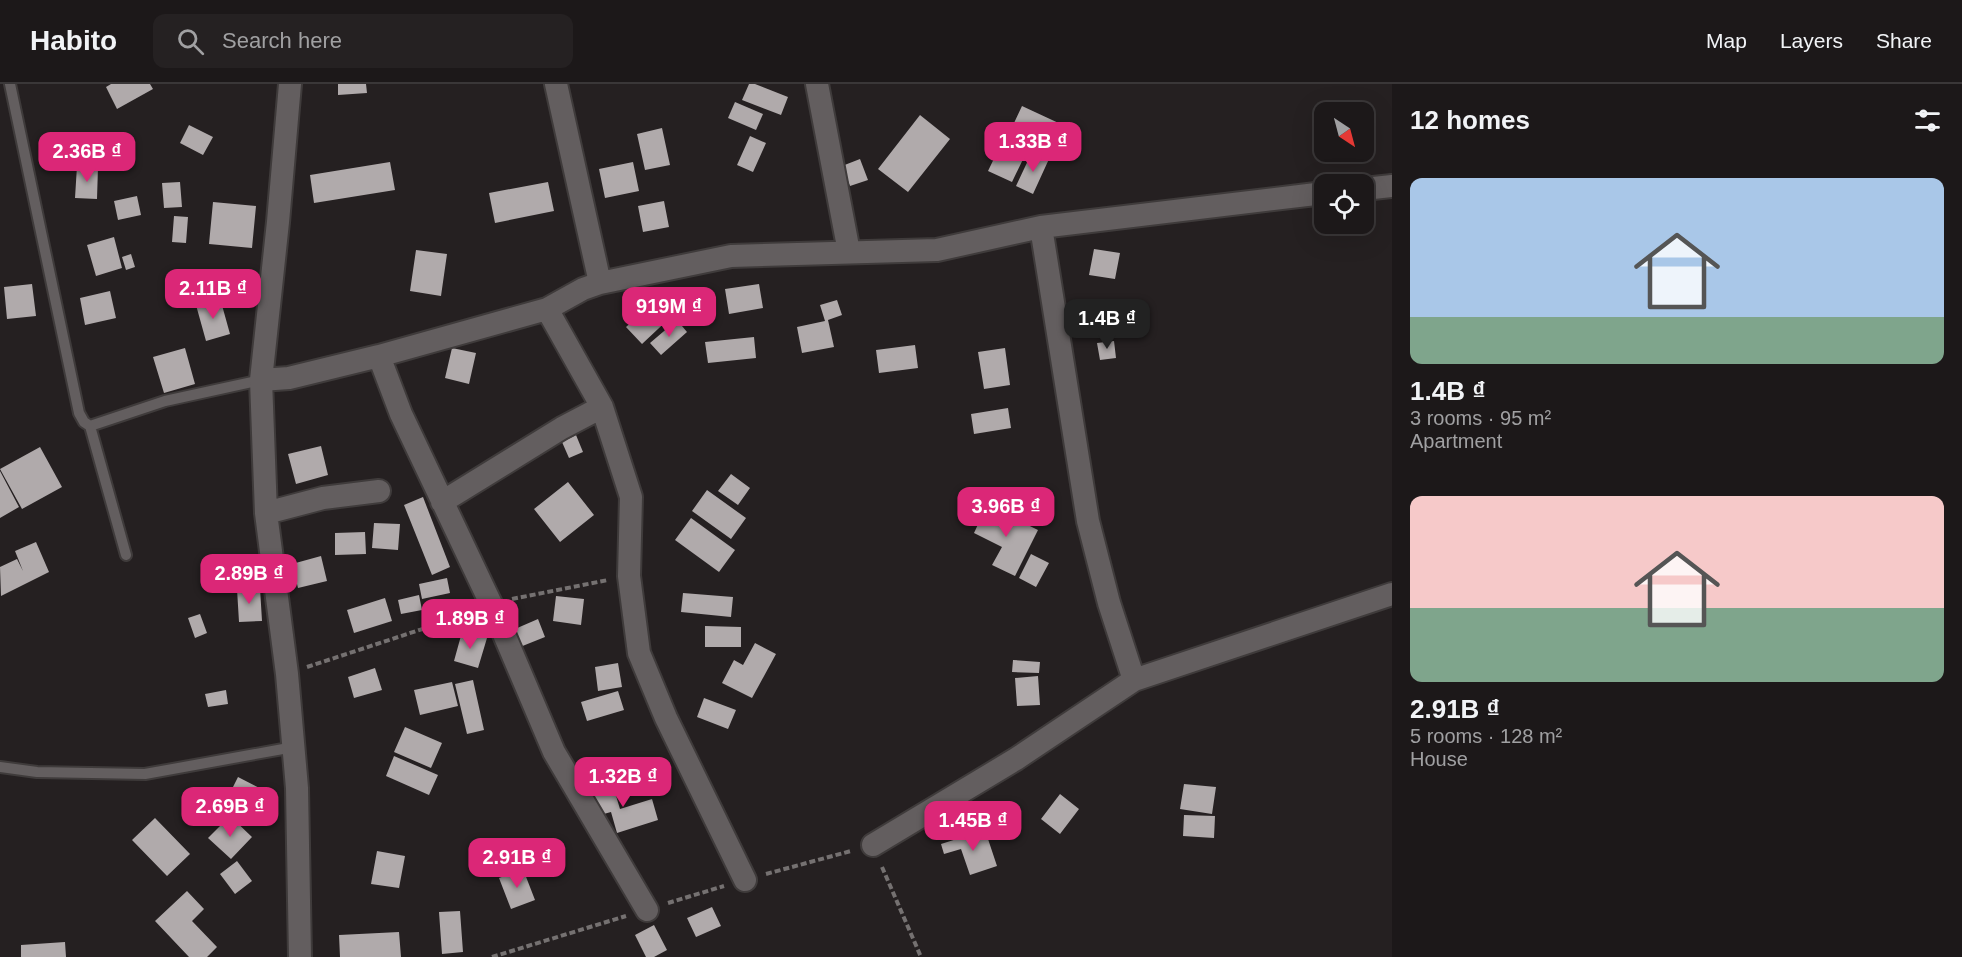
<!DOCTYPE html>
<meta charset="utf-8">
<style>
body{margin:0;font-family:Arial,sans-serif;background:#252122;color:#f1f3f6;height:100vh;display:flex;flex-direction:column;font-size:22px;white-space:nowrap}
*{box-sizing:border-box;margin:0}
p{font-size:20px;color:#a0a0a2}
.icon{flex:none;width:33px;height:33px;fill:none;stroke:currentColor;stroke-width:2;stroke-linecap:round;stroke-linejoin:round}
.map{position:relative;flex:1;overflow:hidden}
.sheet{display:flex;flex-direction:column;background:#1c1819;width:570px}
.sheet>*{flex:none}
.needle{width:39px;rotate:144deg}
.tools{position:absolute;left:1314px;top:18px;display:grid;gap:12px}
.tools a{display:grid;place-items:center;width:60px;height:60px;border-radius:12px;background:#1c1819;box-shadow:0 6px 24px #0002,0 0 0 2px #3a3738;font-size:30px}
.price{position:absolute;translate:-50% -51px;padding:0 14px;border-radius:12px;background:#db2777;color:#fff;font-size:20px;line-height:39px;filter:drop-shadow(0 2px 3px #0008)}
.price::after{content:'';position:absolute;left:50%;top:36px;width:18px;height:14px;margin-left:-9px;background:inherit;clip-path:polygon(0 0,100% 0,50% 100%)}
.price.selected{background:#222;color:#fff}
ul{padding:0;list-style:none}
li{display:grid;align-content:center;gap:12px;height:318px;padding:0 18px}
li span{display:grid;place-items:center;height:186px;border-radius:12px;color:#555}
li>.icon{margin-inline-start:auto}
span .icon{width:108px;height:108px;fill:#fffc;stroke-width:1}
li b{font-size:26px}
h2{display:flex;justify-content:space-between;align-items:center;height:72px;padding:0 18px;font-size:26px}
header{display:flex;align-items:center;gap:36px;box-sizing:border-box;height:84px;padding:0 30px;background:#1c1819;border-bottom:2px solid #3a3738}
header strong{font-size:28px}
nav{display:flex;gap:33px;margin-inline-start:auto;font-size:21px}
.search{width:420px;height:54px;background:#252122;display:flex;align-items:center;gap:15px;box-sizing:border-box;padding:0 21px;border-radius:12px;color:#a0a0a2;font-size:22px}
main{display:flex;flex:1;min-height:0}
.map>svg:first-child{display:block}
.building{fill:#b0aaab}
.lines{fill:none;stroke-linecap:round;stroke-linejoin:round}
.service-casing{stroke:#3f3b3b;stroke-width:14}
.minor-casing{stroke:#3f3b3b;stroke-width:26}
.path{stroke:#757171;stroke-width:4;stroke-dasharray:6 3;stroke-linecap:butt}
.service{stroke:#635e5f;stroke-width:10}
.minor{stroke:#635e5f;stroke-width:22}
</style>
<header>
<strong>Habito</strong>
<div class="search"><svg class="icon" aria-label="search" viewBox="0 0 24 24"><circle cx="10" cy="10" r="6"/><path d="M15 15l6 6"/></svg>Search here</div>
<nav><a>Map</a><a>Layers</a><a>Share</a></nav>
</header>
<main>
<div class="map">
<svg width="1392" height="873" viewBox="0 0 1392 873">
<rect width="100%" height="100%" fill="#252021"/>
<path class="building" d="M111,0H150L153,5L117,25L106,3Z
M338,0H366L367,9L338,11Z
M749,0H755L788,13L781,31L742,16Z
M735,18L763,30L756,46L728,34Z
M1022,22L1065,42L1050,74L1007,54Z
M920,31L950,55L908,108L878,85Z
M189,41L213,53L203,71L180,59Z
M662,44L670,81L645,86L637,50Z
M750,52L766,59L753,88L737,81Z
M1003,56L1027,67L1012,98L988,87Z
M1032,68L1049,75L1033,110L1016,102Z
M860,75L868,96L850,102L842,82Z
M390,78L395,106L314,119L310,91Z
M633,78L639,107L605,114L599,85Z
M77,82L98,83L97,115L75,114Z
M180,98L182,123L164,124L162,99Z
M548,98L554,127L495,139L489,109Z
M137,112L141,131L118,136L114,117Z
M664,117L669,143L643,148L638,122Z
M213,118L256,122L252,164L209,160Z
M174,132L188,133L186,159L172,158Z
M114,153L122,184L96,192L87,161Z
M1094,165L1120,169L1115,195L1089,191Z
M416,166L447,170L441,212L410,207Z
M131,170L135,183L126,186L122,173Z
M32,200L36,232L7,235L4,203Z
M759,200L763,224L729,230L725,205Z
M110,207L116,234L85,241L80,214Z
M659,213L674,230L642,260L626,243Z
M220,214L230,250L206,257L196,221Z
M837,216L842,231L828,236L834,263L802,269L797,243L825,237L820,221Z
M677,236L687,248L661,271L650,259Z
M754,253L756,274L708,279L705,258Z
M1114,257L1116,274L1100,276L1097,259Z
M915,261L918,284L879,289L876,266Z
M185,264L195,300L164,309L153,273Z
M452,264L476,269L469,300L445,294Z
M1005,264L1010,301L984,305L978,268Z
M1008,324L1011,344L974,350L971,330Z
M576,351L583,368L569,374L562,358Z
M321,362L328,391L296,400L288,370Z
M40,363L62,403L22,425L0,385Z
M0,387L19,423L0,434Z
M731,390L750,404L738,421L718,407Z
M568,398L594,431L560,458L534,425Z
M707,406L746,434L731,455L692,427Z
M423,413L450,483L432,491L404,421Z
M987,421L1038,446L1015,492L992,481L1002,463L974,449Z
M691,434L735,466L719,488L675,456Z
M374,439L400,440L398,466L372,464Z
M365,448L366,470L335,471V449Z
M36,458L49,488L1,512L0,483L17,475L23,487L15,467Z
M1031,470L1049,479L1036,503L1019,494Z
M321,472L327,497L298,504L292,480Z
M447,494L450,509L422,515L419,500Z
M260,504L262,537L239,538L237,505Z
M683,509L733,513L731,533L681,528Z
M419,511L422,526L401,530L398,516Z
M556,512L584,515L581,541L553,537Z
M385,514L392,537L354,549L347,526Z
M200,530L207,549L195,554L188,534Z
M538,535L545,553L515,565L508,548Z
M705,542L741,543V563H705Z
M462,548L487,554L478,584L454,577Z
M755,559L776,570L752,614L722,599L734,576L743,581Z
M1013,576L1040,578L1039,589L1012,588Z
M618,579L622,603L598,607L595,583Z
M375,584L382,606L354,614L348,593Z
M1038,592L1040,621L1017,622L1015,594Z
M473,596L484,646L467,650L455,600Z
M452,598L458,622L420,631L414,606Z
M226,606L228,620L208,623L205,610Z
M618,607L624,626L587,637L581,618Z
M704,614L736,626L728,645L697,633Z
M405,643L442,659L431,684L394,668Z
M394,672L438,691L429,711L386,692Z
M238,693L277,713L269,729L230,709Z
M611,695L620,725L652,715L658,736L617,749L611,728L600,731L591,702Z
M1184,700L1216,703L1212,730L1180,725Z
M1060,710L1079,725L1060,750L1041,735Z
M1184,731L1215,732L1214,754L1183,752Z
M230,732L252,753L231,775L208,754Z
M155,734L190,770L167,792L132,756Z
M985,746L997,782L970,791L961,765L944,770L941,760Z
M377,767L405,772L399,804L371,800Z
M237,777L252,797L235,810L220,790Z
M523,785L535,816L511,825L499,794Z
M187,807L204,825L192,837L217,863L207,873H189L155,837Z
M712,823L721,842L696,853L687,834Z
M460,827L463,868L442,870L439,828Z
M654,841L667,866L654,873H646L635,851Z
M399,848L401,873H340L339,851Z
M65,858L66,873H21V861Z"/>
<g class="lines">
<g class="service-casing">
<path id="service" d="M10,0L79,329L84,338L90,342L165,317L261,296
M90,342L126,471
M0,683L37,688L145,690L294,663"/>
</g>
<g class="minor-casing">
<path id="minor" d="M290,0L278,138L261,296L266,429L287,590L297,704L300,873
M556,0L600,199
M817,0L849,168
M1364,105L1392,102
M1041,143L1088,437L1109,519L1134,596
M547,225L583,205L600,199L731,172L937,166L1041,143L1324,109
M379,272L401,330L492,522L554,668L647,826
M261,296L289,294L379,272L547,225L602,323L631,413L629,492L639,569L666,634L745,796
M442,418L562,344L602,323
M266,429L323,414L379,407
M873,761L1016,675L1134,596L1392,510"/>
</g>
<path class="path" d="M512,515L608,496
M307,583L471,529
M882,783L921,873
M766,790L851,767
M668,819L724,802
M492,873L626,832"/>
<use href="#service" class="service"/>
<use href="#minor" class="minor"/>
</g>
</svg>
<div class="tools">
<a><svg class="needle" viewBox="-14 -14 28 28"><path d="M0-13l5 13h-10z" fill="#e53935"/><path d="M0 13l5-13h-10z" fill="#a0a0a2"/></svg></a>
<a><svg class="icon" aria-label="locate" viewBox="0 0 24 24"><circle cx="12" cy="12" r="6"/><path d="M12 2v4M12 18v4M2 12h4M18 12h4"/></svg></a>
</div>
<b class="price" style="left:1033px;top:89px">1.33B ₫</b>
<b class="price" style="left:87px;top:99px">2.36B ₫</b>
<b class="price" style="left:213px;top:236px">2.11B ₫</b>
<b class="price" style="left:669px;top:254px">919M ₫</b>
<b class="price selected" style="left:1107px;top:266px">1.4B ₫</b>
<b class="price" style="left:1006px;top:454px">3.96B ₫</b>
<b class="price" style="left:249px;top:521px">2.89B ₫</b>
<b class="price" style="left:470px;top:566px">1.89B ₫</b>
<b class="price" style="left:623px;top:724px">1.32B ₫</b>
<b class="price" style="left:230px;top:754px">2.69B ₫</b>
<b class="price" style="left:973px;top:768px">1.45B ₫</b>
<b class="price" style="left:517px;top:805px">2.91B ₫</b>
</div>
<section class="sheet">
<h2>12 homes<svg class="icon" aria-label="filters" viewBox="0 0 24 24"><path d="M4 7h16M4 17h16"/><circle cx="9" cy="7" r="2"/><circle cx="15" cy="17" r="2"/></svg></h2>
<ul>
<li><span style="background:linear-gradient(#a9c7e8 75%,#7fa58c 0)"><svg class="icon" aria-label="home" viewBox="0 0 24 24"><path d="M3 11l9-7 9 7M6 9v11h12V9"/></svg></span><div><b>1.4B ₫</b><p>3 rooms · 95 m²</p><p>Apartment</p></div></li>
<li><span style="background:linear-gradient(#f6c9c9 60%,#7fa58c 0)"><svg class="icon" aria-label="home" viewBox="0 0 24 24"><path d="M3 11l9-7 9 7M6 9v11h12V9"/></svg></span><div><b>2.91B ₫</b><p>5 rooms · 128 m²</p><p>House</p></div></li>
</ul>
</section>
</main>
